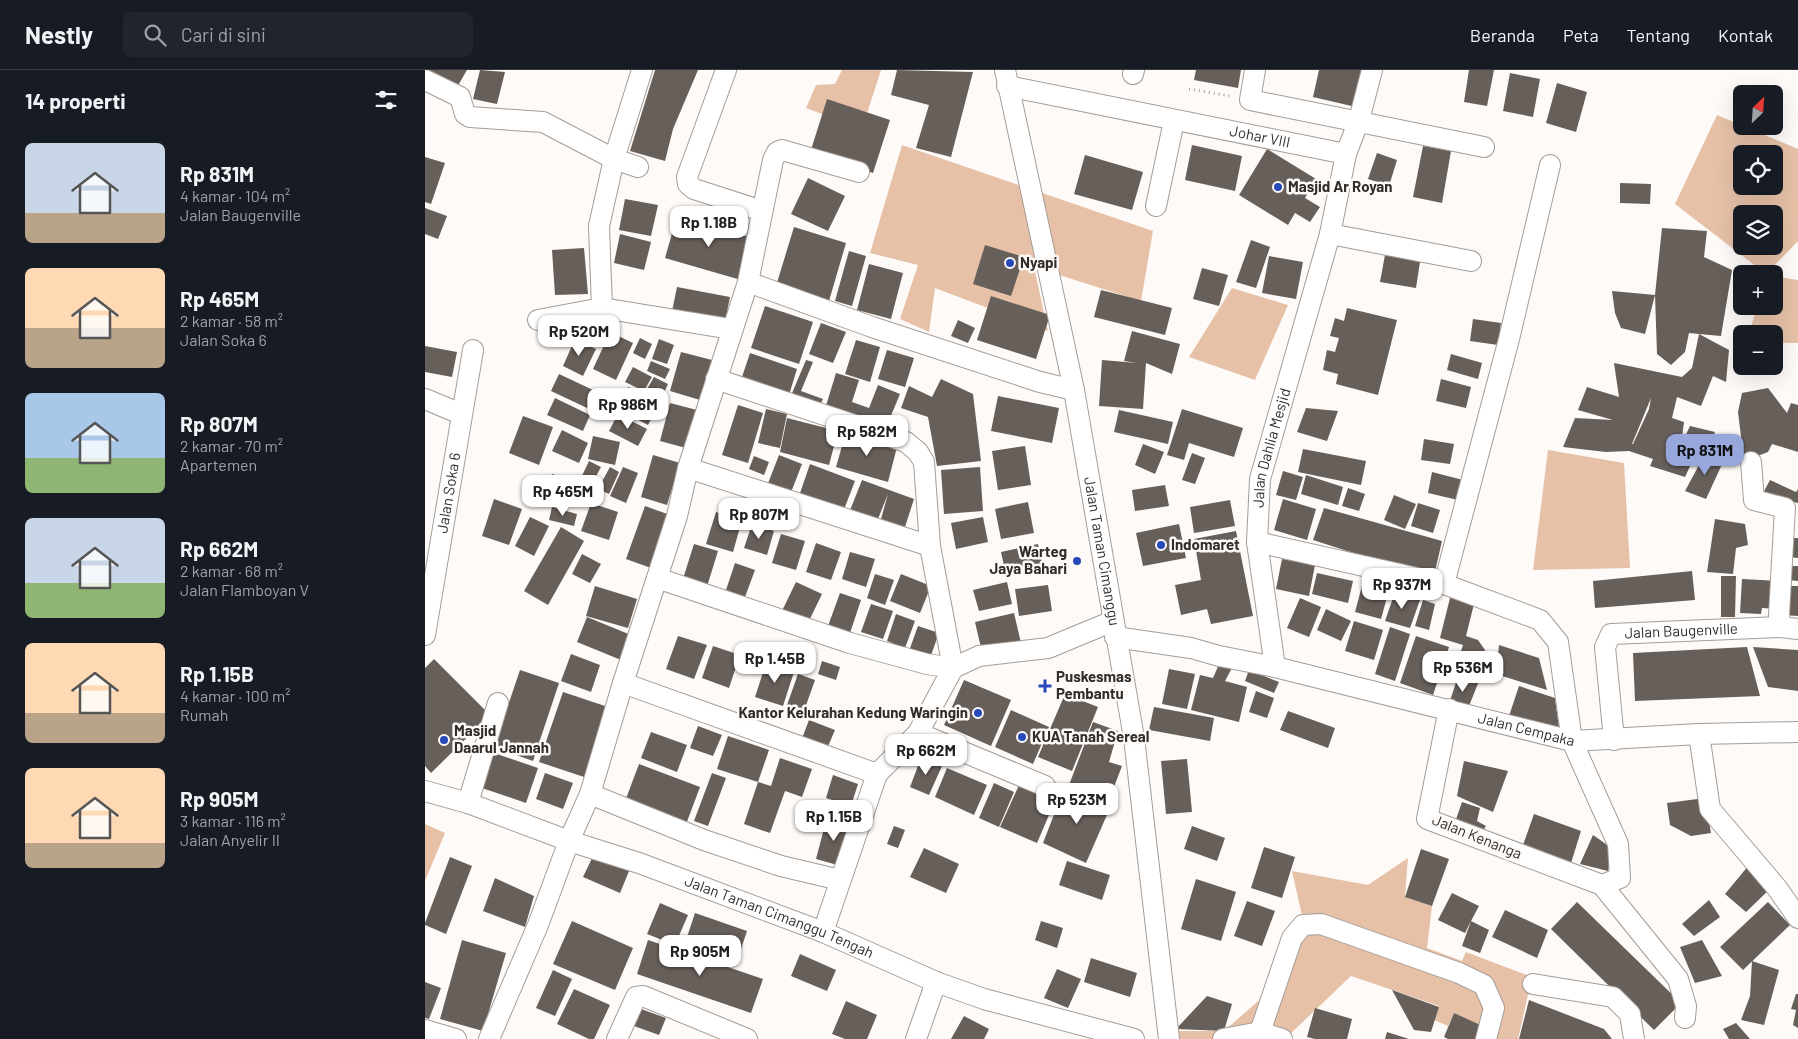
<!DOCTYPE html>
<html lang="id">
<meta charset="utf-8">
<style>
body{margin:0;font-family:Barlow,sans-serif;background:#20242c;color:#f1f3f6;height:100vh;display:flex;flex-direction:column;font-size:19px;white-space:nowrap}
*{box-sizing:border-box;margin:0}
p{font-size:16px;color:#9ea1a6}
.icon{flex:none;width:28px;height:28px;fill:none;stroke:currentColor;stroke-width:2;stroke-linecap:round;stroke-linejoin:round}
.map{position:relative;flex:1;overflow:hidden}
.side{display:flex;flex-direction:column;background:#171b24;width:425px}
.side>*{flex:none}
.needle{width:32px;rotate:25deg}
.controls{position:absolute;left:1308px;top:15px;display:grid;gap:10px}
.controls a{display:grid;place-items:center;width:50px;height:50px;border-radius:8px;background:#171b24;box-shadow:0 5px 20px #0002;font-size:25px}
.price{position:absolute;translate:-50% -42px;padding:0 11px;border-radius:10px;background:#fff;color:#222;font-size:16px;line-height:32px;filter:drop-shadow(0 1px 2px #0008)}
.price::after{content:'';position:absolute;left:50%;top:30px;width:15px;height:11px;margin-left:-8px;background:inherit;clip-path:polygon(0 0,100% 0,50% 100%)}
.price.active{background:#97a6db;color:#111}
ul{padding:0;list-style:none}
li{display:flex;align-items:center;gap:15px;height:125px;padding:0 25px}
li span{display:grid;place-items:center;flex:none;width:140px;height:100px;border-radius:8px;color:#555}
li>.icon{margin-inline-start:auto}
span .icon{width:60px;height:60px;fill:#fffc;stroke-width:1}
li b{font-size:21px}
h2{display:flex;justify-content:space-between;align-items:center;height:60px;padding:0 25px;font-size:21px}
header{display:flex;align-items:center;gap:30px;box-sizing:border-box;height:70px;padding:0 25px;background:#171b24;border-bottom:1px solid #363941}
header strong{font-size:24px}
nav{display:flex;gap:28px;margin-inline-start:auto;font-size:18px}
.search{width:350px;height:45px;background:#20242c;display:flex;align-items:center;gap:12px;box-sizing:border-box;padding:0 18px;border-radius:8px;color:#9ea1a6;font-size:19px}
main{display:flex;flex:1;min-height:0}
.map>svg:first-child{display:block}
.green{fill:#e6c1a8;fill-rule:evenodd}
.building{fill:#675f5a;fill-rule:evenodd}
.lines{fill:none;stroke-linecap:round;stroke-linejoin:round}
.minor-casing{stroke:#a59c96;stroke-width:22}
.path{stroke:#a6a29f;stroke-width:3;stroke-dasharray:1 4;stroke-linecap:butt}
.minor{stroke:#fff;stroke-width:20}
.poi-dot{fill:#2849b9;stroke:#fefaf7;stroke-width:2}
.labels{text-anchor:middle;stroke-width:5;stroke-linejoin:round;paint-order:stroke}
.street-label{font-size:15px;fill:#312d2b;stroke:#fefaf7}
.poi-label{font-size:15px;font-weight:bold;fill:#312d2b;stroke:#fefaf7;text-anchor:start}
</style>
<header>
<strong>Nestly</strong>
<div class="search"><svg class="icon" aria-label="search" viewBox="0 0 24 24"><circle cx="10" cy="10" r="6"/><path d="M15 15l6 6"/></svg>Cari di sini</div>
<nav><a>Beranda</a><a>Peta</a><a>Tentang</a><a>Kontak</a></nav>
</header>
<main>
<section class="side">
<h2>14 properti<svg class="icon" aria-label="filters" viewBox="0 0 24 24"><path d="M4 7h16M4 17h16"/><circle cx="9" cy="7" r="2"/><circle cx="15" cy="17" r="2"/></svg></h2>
<ul>
<li><span style="background:linear-gradient(#c9d6e8 70%,#b9a48a 0)"><svg class="icon" aria-label="home" viewBox="0 0 24 24"><path d="M3 11l9-7 9 7M6 9v11h12V9"/></svg></span><div><b>Rp 831M</b><p>4 kamar · 104 m²</p><p>Jalan Baugenville</p></div></li>
<li><span style="background:linear-gradient(#ffd9b3 60%,#b9a48a 0)"><svg class="icon" aria-label="home" viewBox="0 0 24 24"><path d="M3 11l9-7 9 7M6 9v11h12V9"/></svg></span><div><b>Rp 465M</b><p>2 kamar · 58 m²</p><p>Jalan Soka 6</p></div></li>
<li><span style="background:linear-gradient(#a9c7e8 65%,#8fb573 0)"><svg class="icon" aria-label="home" viewBox="0 0 24 24"><path d="M3 11l9-7 9 7M6 9v11h12V9"/></svg></span><div><b>Rp 807M</b><p>2 kamar · 70 m²</p><p>Apartemen</p></div></li>
<li><span style="background:linear-gradient(#c9d6e8 65%,#8fb573 0)"><svg class="icon" aria-label="home" viewBox="0 0 24 24"><path d="M3 11l9-7 9 7M6 9v11h12V9"/></svg></span><div><b>Rp 662M</b><p>2 kamar · 68 m²</p><p>Jalan Flamboyan V</p></div></li>
<li><span style="background:linear-gradient(#ffd9b3 70%,#b9a48a 0)"><svg class="icon" aria-label="home" viewBox="0 0 24 24"><path d="M3 11l9-7 9 7M6 9v11h12V9"/></svg></span><div><b>Rp 1.15B</b><p>4 kamar · 100 m²</p><p>Rumah</p></div></li>
<li><span style="background:linear-gradient(#ffd9b3 75%,#b9a48a 0)"><svg class="icon" aria-label="home" viewBox="0 0 24 24"><path d="M3 11l9-7 9 7M6 9v11h12V9"/></svg></span><div><b>Rp 905M</b><p>3 kamar · 116 m²</p><p>Jalan Anyelir II</p></div></li>
</ul>
</section>
<div class="map">
<svg width="1373" height="969" viewBox="0 0 1373 969">
<rect width="100%" height="100%" fill="#fefaf7"/>
<path class="green" d="M417,0H456L437,59L381,38L391,15L410,14Z
M1292,45L1373,79V171L1341,204L1250,134ZM1316,84H1349V116H1316ZM1316,144H1349V176H1316Z
M477,75L728,161L716,231L609,197L623,261L510,218L504,262L475,249L493,195L445,183Z
M1349,206L1373,210V273H1349V264H1324L1332,236H1349Z
M807,218L863,235L830,310L764,287Z
M1123,380L1199,393L1205,498L1108,500Z
M0,754L20,763L0,811Z
M983,788L980,826L1007,836L1002,878L1037,891L1041,882L1107,907L1093,969H1058L1029,943L1023,956L1009,950L1014,936L926,906L862,967L864,969H753L752,961H799L856,911L878,850L867,801L943,815Z"/>
<path class="building" d="M1,0H42L31,19L0,2Z
M55,0L80,2L72,34L48,29Z
M230,0H273L248,59L240,91L205,81Z
M472,0L548,2L526,87L491,78L504,35L466,25Z
M771,0H816L813,18L769,10Z
M894,0H940L931,37L888,27Z
M1044,0H1069L1062,36L1039,32Z
M1085,3L1115,9L1108,47L1078,41Z
M1132,13L1162,22L1151,62L1121,53Z
M402,29L465,50L448,103L385,83Z
M767,75L817,86L810,121L760,110Z
M998,76L1026,81L1017,133L988,127Z
M842,79L891,109L880,128L895,137L885,152L870,143L863,155L814,125Z
M952,83L972,90L964,116L943,109Z
M660,85L718,102L707,140L649,124Z
M0,87L20,93L6,134L0,132Z
M383,108L420,126L403,161L366,144Z
M1195,113L1226,114L1225,134L1195,133Z
M200,129L233,135L226,166L194,160Z
M0,138L22,146L13,169L0,164Z
M252,146L328,168L316,210L240,188Z
M369,157L421,173L404,231L351,216Z
M1237,158L1282,161L1279,187L1307,200L1296,266L1274,264L1304,280L1301,312L1288,306L1276,336L1252,327L1247,348L1259,352L1256,375L1265,356L1290,362L1281,382L1273,379L1260,407L1225,396L1228,389L1204,381L1181,382L1138,377L1150,348L1188,350L1153,340L1162,317L1194,327L1189,293L1257,307L1267,298L1274,264L1264,263L1260,282L1246,295L1232,284L1230,225ZM1226,328L1224,339L1208,374H1207Z
M195,164L226,172L219,200L189,193Z
M826,170L845,177L831,218L811,212Z
M560,175L599,187L586,226L548,214Z
M159,178L163,224L130,225L127,180Z
M424,181L441,186L427,236L410,231Z
M960,185L995,192L991,218L955,212Z
M844,186L878,192L871,229L837,223Z
M444,194L478,203L466,249L432,240Z
M777,198L803,205L794,236L768,229Z
M252,217L305,227L299,257L246,246Z
M676,220L747,238L740,265L669,247Z
M1187,221L1230,225L1220,264L1196,258L1190,243Z
M566,226L625,245L611,289L552,270Z
M340,236L388,252L374,294L326,278Z
M922,238L972,250L953,325L911,314L913,304L898,300L902,280L910,282L914,268L905,266L910,248L919,251Z
M1048,249L1076,253L1073,275L1045,271Z
M533,250L550,258L543,273L526,266Z
M396,253L421,262L408,293L384,284Z
M707,261L755,274L747,304L721,293L718,339L674,336L677,290L712,293L699,291Z
M185,262L208,273L191,310L168,299Z
M215,268L227,274L220,289L208,283Z
M150,269L171,279L158,306L138,296Z
M234,269L249,275L242,294L227,289Z
M431,270L455,277L445,312L420,304Z
M0,276L32,282L27,307L0,302Z
M462,280L489,288L480,317L453,309Z
M256,282L287,290L275,330L245,321Z
M325,283L372,299L364,325L316,310Z
M1026,284L1057,293L1053,309L1022,300Z
M381,290L388,292L376,321L398,329L395,335L365,328Z
M226,291L245,299L240,309L222,301Z
M208,297L227,307L219,321L200,312Z
M411,303L434,310L427,332L444,338L453,315L475,324L460,360L400,339Z
M134,304L185,328L177,345L126,321Z
M229,307L243,314L237,327L222,319Z
M516,309L548,324L556,391L512,396L503,347L476,338L484,316L507,327Z
M1016,309L1046,317L1041,338L1011,331Z
M203,317L231,329L227,339L199,327Z
M1343,318L1362,343L1366,333L1373,335V382L1347,374L1343,382L1319,391L1313,342L1317,323Z
M573,326L634,338L627,373L566,361Z
M130,328L165,345L158,361L122,345Z
M245,333L272,340L261,378L235,371Z
M207,334L228,345L223,355L202,344Z
M313,335L338,343L323,393L297,385Z
M881,338L913,341L902,371L872,362Z
M341,339L362,344L355,378L333,373Z
M757,339L818,358L809,387L764,373L759,390L742,385Z
M694,340L748,352L743,374L689,362Z
M193,344L222,359L213,376L184,361Z
M98,346L128,357L114,395L84,383Z
M362,348L413,361L404,395L355,382Z
M137,360L163,373L154,393L127,381Z
M421,362L472,377L463,412L411,397Z
M168,366L195,372L190,395L163,389Z
M999,369L1029,374L1025,394L996,390Z
M718,374L739,382L730,404L710,395Z
M600,376L606,415L573,420L567,381Z
M878,379L941,391L936,415L873,402Z
M1281,382L1299,390L1281,429L1260,421Z
M767,383L780,388L770,414L757,410Z
M228,385L255,393L242,435L216,427Z
M354,385L377,394L365,425L342,416Z
M329,386L344,392L339,405L324,399Z
M164,391L176,397L166,416L155,410Z
M385,394L430,411L418,442L374,426Z
M185,397L194,402L184,424L173,419Z
M198,397L213,403L201,433L185,426Z
M555,397L558,441L519,444L516,400Z
M858,401L878,407L871,430L851,425Z
M1007,402L1038,410L1033,430L1003,423Z
M127,404L160,415L153,437L120,427Z
M881,405L918,417L913,435L876,424Z
M437,410L489,429L480,457L456,449L463,424L451,454L424,443Z
M1345,410L1371,422L1373,419V433L1337,425Z
M740,415L744,436L710,441L707,420Z
M923,418L940,424L934,441L917,436Z
M969,425L991,434L980,459L959,450Z
M69,429L97,439L84,475L57,466Z
M858,429L891,439L882,470L849,460Z
M805,430L810,456L769,463L765,437Z
M603,432L609,463L576,469L570,439Z
M166,433L193,442L184,470L156,461Z
M993,433L1015,440L1008,463L986,456Z
M220,436L245,445L226,498L201,489Z
M127,437L152,444L149,456L124,450Z
M899,438L1017,471L1009,506L972,497L888,470Z
M291,442L317,450L308,482L281,474Z
M105,447L124,456L109,486L90,476Z
M558,447L563,472L531,479L526,453Z
M1290,449L1320,454L1323,475L1311,478L1308,504L1282,502Z
M327,454L349,461L342,485L319,478Z
M754,454L761,488L718,496L711,463Z
M136,457L159,471L123,535L99,521Z
M811,461L828,546L786,554L782,539L756,545L750,515L776,510L769,469Z
M356,464L380,471L371,500L347,493Z
M1366,468H1373V488L1364,487Z
M391,473L416,482L406,510L381,502Z
M269,474L293,481L280,523L256,515Z
M613,474L618,497L581,505L576,482Z
M425,482L450,489L441,517L417,509Z
M157,484L176,494L165,513L147,504Z
M857,489L890,495L884,526L851,519Z
M310,493L330,500L320,527L301,520Z
M1364,496H1373V511L1363,510Z
M1267,501L1270,530L1170,538L1168,511Z
M892,503L928,511L923,533L887,524Z
M450,504L469,510L460,535L442,528Z
M476,504L506,516L495,543L465,531Z
M1296,506H1311L1310,547H1296Z
M1317,509L1355,511L1353,539L1337,538L1336,544L1315,543Z
M371,512L397,524L381,557L355,545Z
M582,512L587,534L554,541L548,520Z
M938,512L964,520L956,549L930,542Z
M623,515L627,541L594,546L590,519Z
M170,516L212,529L203,558L161,546Z
M1358,516H1373V546L1357,545Z
M970,522L995,530L985,558L960,551Z
M415,523L436,530L425,563L403,556Z
M875,528L896,537L884,567L862,558Z
M1025,528L1049,534L1041,566L1053,570L1060,580L1055,603L1031,596L1038,575L1015,568Z
M998,530L1010,534L1004,560L990,556Z
M446,534L468,541L458,569L436,562Z
M901,539L926,551L916,571L892,560Z
M589,543L596,573L557,582L550,552Z
M471,544L490,551L480,578L462,571Z
M162,547L206,565L196,590L152,572Z
M929,551L958,560L949,590L920,581Z
M493,556L514,563L505,588L484,581Z
M965,557L985,564L970,611L950,604Z
M253,566L282,575L269,609L241,599Z
M991,566L1024,577L1008,625L975,613Z
M1074,575L1114,588L1122,620L1071,604Z
M288,576L315,585L304,618L277,608Z
M1322,577L1335,626L1210,631L1208,583Z
M1328,577L1373,580V621L1343,617Z
M146,584L175,595L166,622L136,611Z
M9,589L65,645L6,703L0,696V598Z
M397,591L415,597L411,610L393,604Z
M795,592L808,596L800,611L822,617L814,652L766,640L775,605L788,608Z
M341,593L369,602L358,636L330,627Z
M744,599L770,604L762,639L737,634Z
M95,600L134,613L108,691L69,677Z
M824,600L854,612L849,623L820,611Z
M1034,603L1054,611L1042,641L1023,637Z
M373,604L390,610L379,641L362,635Z
M539,610L586,630L566,676L519,655Z
M1094,616L1130,628L1135,665L1082,652Z
M831,621L849,628L842,648L824,642Z
M138,622L186,638L162,708L114,692Z
M640,624L673,637L647,701L613,687Z
M729,637L789,648L785,671L724,660Z
M586,640L624,657L608,694L570,677Z
M863,641L910,658L903,678L855,660Z
M384,650L410,660L401,681L376,671Z
M668,652L693,661L684,692L697,696L684,730L644,715Z
M273,656L297,665L288,686L265,678Z
M226,662L262,675L252,702L216,688Z
M303,666L344,680L333,712L292,699Z
M69,683L113,698L101,733L57,718Z
M355,688L387,699L377,727L360,721L345,763L319,754L333,712L346,716Z
M496,688L517,696L504,725L485,717Z
M762,689L767,742L741,744L736,691Z
M1039,691L1083,701L1068,742L1032,726Z
M214,694L275,717L260,757L199,734Z
M522,698L562,715L549,745L510,727Z
M120,703L148,713L138,739L111,729Z
M287,703L301,708L283,756L269,751Z
M408,705L433,714L426,736L401,728Z
M569,713L589,722L574,757L554,748Z
M594,715L630,731L612,773L575,757Z
M637,724L688,731L661,793L618,773Z
M1280,728L1286,763L1266,766L1245,755L1242,733Z
M1037,732L1055,738L1052,751L1061,756L1054,767L1029,755Z
M1109,744L1156,761L1146,793L1098,775Z
M402,747L427,754L416,796L391,789Z
M469,756L480,760L473,778L462,774Z
M767,756L800,768L792,791L759,779Z
M1168,765L1188,779L1183,801L1155,794Z
M839,777L870,787L857,828L826,818Z
M499,778L534,794L521,823L485,807Z
M996,779L1024,789L1007,836L980,827Z
M170,782L207,794L195,823L158,807Z
M25,787L47,796L21,864L0,855V853Z
M642,791L685,805L677,830L634,815Z
M1324,795L1349,815L1321,842L1300,824Z
M70,808L109,826L100,857L58,841Z
M771,809L811,822L796,871L756,859Z
M1027,823L1054,836L1046,851L1064,860L1055,883L1037,876L1046,851L1040,863L1013,850Z
M1284,830L1295,847L1269,866L1257,854Z
M822,831L850,841L837,876L809,866Z
M1152,832L1256,933L1229,960L1126,859Z
M1343,832L1365,855L1318,900L1295,877Z
M235,833L263,845L250,875L222,864Z
M1080,840L1123,860L1112,888L1067,867Z
M270,843L322,861L311,894L259,876Z
M147,851L208,878L190,920L128,894Z
M616,851L638,858L632,878L610,870Z
M37,870L81,883L58,961L15,949Z
M223,870L338,909L326,943L212,904Z
M1277,870L1297,906L1270,913L1255,877Z
M375,884L411,900L402,921L366,906Z
M666,888L712,903L705,927L659,912Z
M1327,891L1354,900L1339,955L1316,950L1325,926Z
M632,899L656,909L643,938L619,928Z
M128,900L147,909L130,946L111,938Z
M0,912L16,918L4,949L0,948Z
M149,919L185,935L169,969H164L132,954Z
M967,920L1014,937L1006,962L989,960Z
M1371,924H1373V958L1368,955L1371,940L1366,939Z
M782,926L807,934L799,961L751,959Z
M1104,930L1179,959L1187,969H1094Z
M421,931L452,945L442,969H420L407,964Z
M890,938L927,949L922,969H890L882,967Z
M216,939L241,948L234,965L209,956Z
M1029,943L1062,958L1057,969H1023L1019,967Z
M539,946L564,959L559,969H526Z
M1311,953L1325,969H1304L1298,959Z
M962,962L984,969H960Z"/>
<g class="lines">
<g class="minor-casing">
<g id="minor">
<path d="M301,0L262,107L263,114L269,119L337,141"/>
<path id="s1" d="M580,0L649,320L709,668L744,969"/>
<path d="M830,0L825,30L1059,77"/>
<path d="M708,4L709,0"/>
<path d="M0,10L35,27L40,44L45,47L118,52L189,89L213,97"/>
<path id="s2" d="M582,16L921,84"/>
<path d="M731,136L749,51"/>
<path d="M905,164L1046,191"/>
<path d="M323,212L447,257L615,312L649,320"/>
<path d="M177,238L174,156L189,89L217,0"/>
<path d="M113,250L177,238L306,259"/>
<path d="M291,309L481,372L493,382L499,392L505,476L528,598L493,663L452,704L398,862"/>
<path d="M0,329L36,344"/>
<path d="M1326,392L1329,430L1360,438L1354,545L1356,557"/>
<path d="M263,398L505,476"/>
<path d="M832,472L1019,514L1115,550L1133,572L1147,671L1193,774L1195,808L1177,815L1002,749L1024,639"/>
<path d="M232,508L425,573L502,594L528,598L554,586L623,578L688,551"/>
<path d="M1019,514L1084,269L1125,95"/>
<path id="s3" d="M0,565L48,280"/>
<path id="s4" d="M690,567L766,578L794,586L850,597L1147,671L1274,664L1373,662"/>
<path id="s5" d="M850,597L832,472L835,409L905,164L921,84L934,50L947,0"/>
<path d="M198,613L452,704"/>
<path d="M493,663L620,716"/>
<path d="M1274,664L1285,739L1352,818L1373,848"/>
<path id="s6" d="M1189,670L1180,577L1186,564L1356,557L1373,559"/>
<path id="s7" d="M0,721L43,733L144,771L214,793L398,862L511,912L559,929L709,969"/>
<path d="M165,724L279,770L356,796L415,810"/>
<path d="M43,733L73,633"/>
<path d="M1177,815L1253,909L1261,936L1260,948"/>
<path d="M1108,914L1188,927L1205,944L1209,969"/>
<path d="M0,960L31,969"/>
<path d="M835,962L867,868L878,855L896,854L1034,903L1059,915L1069,938L1061,969"/>
<path d="M64,969L113,855L144,771L165,724L198,613L252,446L263,398L323,212L348,90L352,82L357,80L434,102"/>
<path d="M192,969L211,927L218,926L322,969"/>
<path d="M491,969L511,912"/>
<path d="M798,969L835,962L857,969"/>
</g>
</g>
<path class="path" d="M764,19L805,26"/>
<use href="#minor" class="minor"/>
</g>
<g class="poi-dot">
<circle cx="853" cy="117" r="5"/>
<circle cx="585" cy="193" r="5"/>
<circle cx="736" cy="475" r="5"/>
<circle cx="652" cy="491" r="5"/>
<path d="M617.5 608.5h5v5h5v5h-5v5h-5v-5h-5v-5h5z"/>
<circle cx="553" cy="643" r="5"/>
<circle cx="597" cy="667" r="5"/>
<circle cx="19" cy="670" r="5"/>
</g>
<g class="labels">
<g class="street-label">
<text dy="5" stroke="none"><textPath href="#s2" startOffset="258">Johar VIII</textPath></text>
<text dy="5" stroke="none"><textPath href="#s5" startOffset="222">Jalan Dahlia Mesjid</textPath></text>
<text dy="5" stroke="none"><textPath href="#s3" startOffset="144">Jalan Soka 6</textPath></text>
<text dy="5" stroke="none"><textPath href="#s1" startOffset="491">Jalan Taman Cimanggu</textPath></text>
<text dy="5" stroke="none"><textPath href="#s6" startOffset="178">Jalan Baugenville</textPath></text>
<text dy="5" stroke="none"><textPath href="#s4" startOffset="422">Jalan Cempaka</textPath></text>
<text transform="translate(1052 767) rotate(22)" y="5">Jalan Kenanga</text>
<text dy="5" stroke="none"><textPath href="#s7" startOffset="376">Jalan Taman Cimanggu Tengah</textPath></text>
</g>
<g class="poi-label">
<text x="863" y="122">Masjid Ar Royan</text>
<text x="595" y="198">Nyapi</text>
<text x="746" y="480">Indomaret</text>
<text x="642" y="487" text-anchor="end">Warteg<tspan x="642" dy="17">Jaya Bahari</tspan></text>
<text x="631" y="612">Puskesmas<tspan x="631" dy="17">Pembantu</tspan></text>
<text x="543" y="648" text-anchor="end">Kantor Kelurahan Kedung Waringin</text>
<text x="29" y="666">Masjid<tspan x="29" dy="17">Daarul Jannah</tspan></text>
<text x="607" y="672">KUA Tanah Sereal</text>
</g>
</g>
</svg>
<div class="controls">
<a><svg class="needle" viewBox="-14 -14 28 28"><path d="M0-13l5 13h-10z" fill="#e53935"/><path d="M0 13l5-13h-10z" fill="#9ea1a6"/></svg></a>
<a><svg class="icon" aria-label="locate" viewBox="0 0 24 24"><circle cx="12" cy="12" r="6"/><path d="M12 2v4M12 18v4M2 12h4M18 12h4"/></svg></a>
<a><svg class="icon" aria-label="layers" viewBox="0 0 24 24"><path d="M12 4l9 5-9 5-9-5zM3 14l9 5 9-5"/></svg></a>
<a>+</a>
<a>−</a>
</div>
<b class="price" style="left:284px;top:178px">Rp 1.18B</b>
<b class="price" style="left:154px;top:287px">Rp 520M</b>
<b class="price" style="left:203px;top:360px">Rp 986M</b>
<b class="price" style="left:442px;top:387px">Rp 582M</b>
<b class="price active" style="left:1280px;top:406px">Rp 831M</b>
<b class="price" style="left:138px;top:447px">Rp 465M</b>
<b class="price" style="left:334px;top:470px">Rp 807M</b>
<b class="price" style="left:977px;top:540px">Rp 937M</b>
<b class="price" style="left:350px;top:614px">Rp 1.45B</b>
<b class="price" style="left:1038px;top:623px">Rp 536M</b>
<b class="price" style="left:501px;top:706px">Rp 662M</b>
<b class="price" style="left:652px;top:755px">Rp 523M</b>
<b class="price" style="left:409px;top:772px">Rp 1.15B</b>
<b class="price" style="left:275px;top:907px">Rp 905M</b>
</div>
</main>
